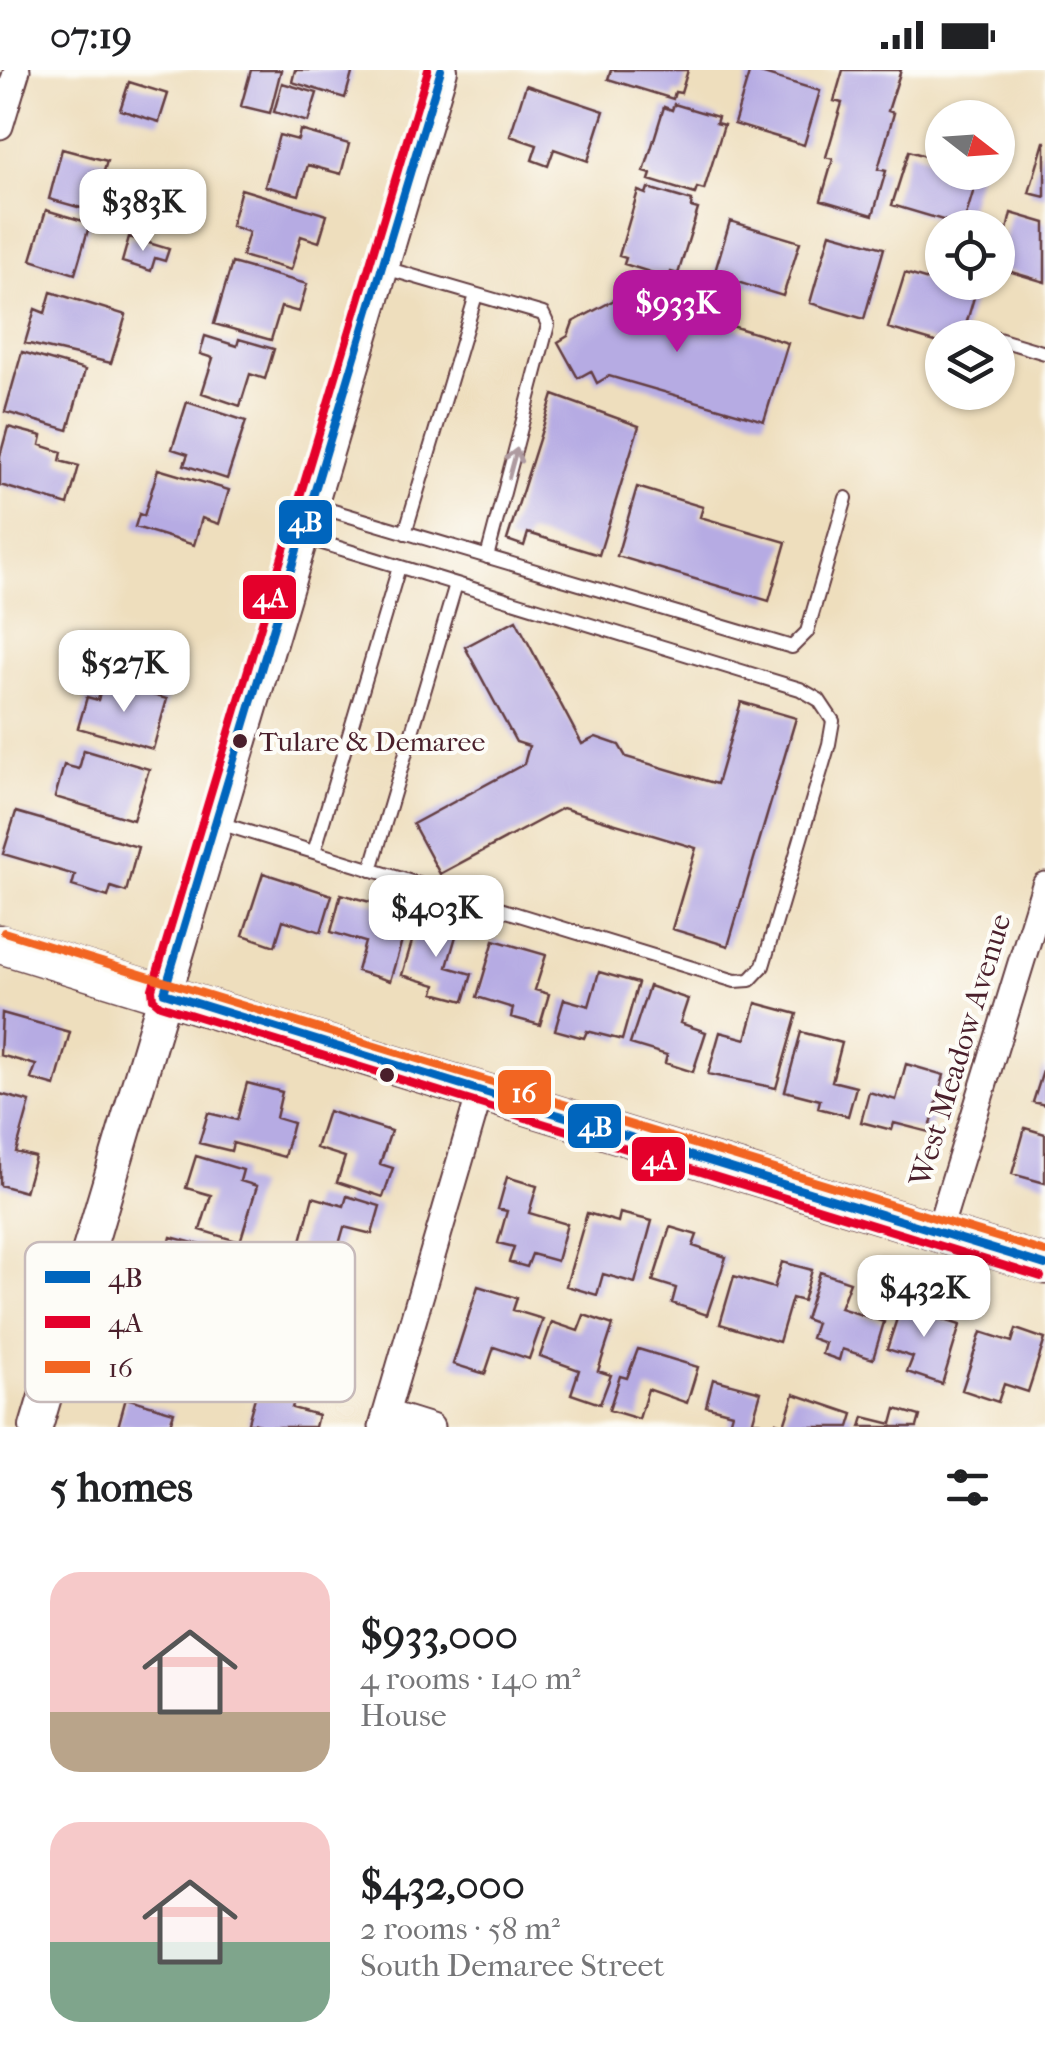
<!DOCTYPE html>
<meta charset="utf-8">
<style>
body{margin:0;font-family:"IM FELL French Canon",serif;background:#f2f2f2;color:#202124;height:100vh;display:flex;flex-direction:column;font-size:38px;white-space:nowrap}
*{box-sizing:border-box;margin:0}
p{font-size:32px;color:#757577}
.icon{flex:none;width:55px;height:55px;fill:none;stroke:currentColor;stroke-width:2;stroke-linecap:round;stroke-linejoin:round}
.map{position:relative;height:1357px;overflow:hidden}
.sheet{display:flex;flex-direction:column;background:#fff;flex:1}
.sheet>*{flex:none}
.needle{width:65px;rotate:107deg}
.tools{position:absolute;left:925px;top:30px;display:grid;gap:20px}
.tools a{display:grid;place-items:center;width:90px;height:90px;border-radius:50%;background:#fff;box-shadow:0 2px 8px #0004;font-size:50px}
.price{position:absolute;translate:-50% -85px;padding:0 22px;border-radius:20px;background:#fff;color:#222;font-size:32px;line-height:65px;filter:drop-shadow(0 2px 5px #0008)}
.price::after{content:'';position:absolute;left:50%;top:60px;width:30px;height:22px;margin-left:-15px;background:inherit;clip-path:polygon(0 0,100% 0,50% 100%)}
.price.on{background:#b5179e;color:#fff}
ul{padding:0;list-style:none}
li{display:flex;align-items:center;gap:30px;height:250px;padding:0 50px}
li span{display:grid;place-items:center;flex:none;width:280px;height:200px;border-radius:30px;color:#555}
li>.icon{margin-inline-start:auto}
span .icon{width:120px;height:120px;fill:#fffc;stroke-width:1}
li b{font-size:42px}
h2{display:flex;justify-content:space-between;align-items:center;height:120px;padding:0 50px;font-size:42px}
.status{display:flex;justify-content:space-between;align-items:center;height:70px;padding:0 50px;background:#fff;direction:ltr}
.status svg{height:28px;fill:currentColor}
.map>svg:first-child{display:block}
.building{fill:#b6abe3}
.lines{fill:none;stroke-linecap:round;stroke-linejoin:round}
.service-casing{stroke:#633c41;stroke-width:16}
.minor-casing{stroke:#633c41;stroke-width:29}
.tertiary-casing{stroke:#633c41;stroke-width:36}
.secondary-casing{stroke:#633c41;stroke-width:41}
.service{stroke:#fff;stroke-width:12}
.minor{stroke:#fff;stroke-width:25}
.tertiary{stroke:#fff;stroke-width:32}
.secondary{stroke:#fff;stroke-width:38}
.bus-1-casing{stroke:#fdfcf7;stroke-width:15}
.bus-2-casing{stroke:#fdfcf7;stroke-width:15}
.bus-3-casing{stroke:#fdfcf7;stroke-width:15}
.bus-1{stroke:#0065bd;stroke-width:8}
.bus-2{stroke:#e4002b;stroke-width:8}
.bus-3{stroke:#f26522;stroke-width:8}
.oneway{stroke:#ae9aa0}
.bus-dot{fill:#4a1f2b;stroke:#fdfcf7;stroke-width:4}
.labels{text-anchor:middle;stroke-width:8;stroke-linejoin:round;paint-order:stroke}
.bus-label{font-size:28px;fill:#4a1f2b;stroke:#fdfcf7;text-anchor:start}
.street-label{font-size:30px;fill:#4a1f2b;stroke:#fdfcf7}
.key{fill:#fdfcf7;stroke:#c7baba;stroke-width:2.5}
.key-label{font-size:28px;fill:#4a1f2b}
.line-badge{stroke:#fdfcf7;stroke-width:4}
.badge-label{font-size:28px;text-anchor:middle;font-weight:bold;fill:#fff}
</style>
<div class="status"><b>07:19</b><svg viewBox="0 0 49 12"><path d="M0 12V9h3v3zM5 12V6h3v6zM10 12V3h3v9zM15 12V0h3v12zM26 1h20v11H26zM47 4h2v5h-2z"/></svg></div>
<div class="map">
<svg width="1045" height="1357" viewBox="0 0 1045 1357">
<rect width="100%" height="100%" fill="#fdfcf7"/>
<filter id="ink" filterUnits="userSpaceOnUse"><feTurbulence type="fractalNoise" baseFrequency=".01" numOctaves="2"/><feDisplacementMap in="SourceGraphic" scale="20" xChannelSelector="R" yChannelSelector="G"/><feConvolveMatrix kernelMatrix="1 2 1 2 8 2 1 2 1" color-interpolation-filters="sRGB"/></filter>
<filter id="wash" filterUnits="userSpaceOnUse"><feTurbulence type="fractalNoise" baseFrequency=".0048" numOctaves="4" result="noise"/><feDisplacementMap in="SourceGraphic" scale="40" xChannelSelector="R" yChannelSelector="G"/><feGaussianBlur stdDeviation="2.25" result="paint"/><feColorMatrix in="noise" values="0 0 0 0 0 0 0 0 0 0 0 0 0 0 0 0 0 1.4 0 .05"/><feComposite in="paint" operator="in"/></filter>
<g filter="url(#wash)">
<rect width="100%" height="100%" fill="#eedebd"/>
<g id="blocks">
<path class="building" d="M251,0H281L270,43L241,36Z
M295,0H353L345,28L292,12Z
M611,0H688L681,23L675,22L673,29L608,9Z
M750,0L820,21L804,75L734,54Z
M843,0H901L888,41L894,43L878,99L886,101L873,145L821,130L833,89L826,87L842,33L834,31Z
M129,12L168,24L159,52L120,40Z
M282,13L317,23L308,52L274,42Z
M526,15L604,41L588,91L554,79L548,96L532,90L537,75L510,66Z
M674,34L718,47L716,53L724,55L704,120L697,118L695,124L649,110L651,104L644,102L664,37L672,40Z
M300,60L349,74L341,104L308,95L299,125L265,116L279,65L298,70Z
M1044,72H1045V127L1029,123Z
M62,79L107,91L92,141L49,129Z
M909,81L942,91V102H979L963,156L892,135Z
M648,118L692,131L691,137L698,139L678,204L671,202L669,208L624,194L626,188L619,186L638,121L646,124Z
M241,119L327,145L319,172L301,166L291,200L242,186L249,162L231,156Z
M46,140L90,153L75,204L31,190Z
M1011,143L1045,153V212L998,198Z
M730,151L800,172L783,226L714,205Z
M830,163L884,178L864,249L810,233Z
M129,167L169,179L165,191L155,188L151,201L122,192Z
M232,193L307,214L299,242L281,237L271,270L214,254Z
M905,203L975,224L962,268H942V274L888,258Z
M51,222L126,245L111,293L25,273L35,239L45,243Z
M619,222L788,273L764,351L609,306L597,313L591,301L578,308L558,272L568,266L573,252L618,228Z
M205,266L237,276L239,269L274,279L265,309L250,304L240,336L202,323L213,288L200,284Z
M22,282L85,300L68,360L5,342Z
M553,325L639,356L599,485L528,463L524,476L507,470Z
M187,332L246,351L227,409L184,395L188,384L172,379Z
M8,357L42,366L40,375L62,382L60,391L79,396L68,435L0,415V386Z
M158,399L229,420L219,454L202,448L194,475L135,457L139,444L144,446Z
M637,417L703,437L700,447L786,472L769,531L617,486Z
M516,550L582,674L596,667L619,675L626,687L717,714L741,632L796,648L728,876L672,859L696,778L563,738L440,804L413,754L524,694L529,676L516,672L465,577Z
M104,611L167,629L153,679L78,658L87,627L98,630Z
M84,680L149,699L133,750L55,727L64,695L79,699Z
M16,742L138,777L126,822L111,817L108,827L72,816L75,805L3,784Z
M263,803L332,825L321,862L283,850L275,876L243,865Z
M341,824L410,843L390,911L357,901L365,872L331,862Z
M419,848L458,859L447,897L472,904L464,931L434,923L436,915L402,905Z
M494,870L546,885L535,920L549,924L540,955L511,947L513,938L477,927Z
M599,902L638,913L622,970L587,961L584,968L555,960L564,929L589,936Z
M649,916L688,929L680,953L706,962L693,1002L665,993L667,985L630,974Z
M756,933L797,944L776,1018L708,1004L720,962L746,969Z
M2,943L70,962L55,1016L31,1009L36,995L0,985Z
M801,962L842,973L832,1011L856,1017L848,1046L818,1038L820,1030L785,1021Z
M906,994L944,1005L929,1062L894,1053L892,1060L861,1052L869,1022L896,1030Z
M1045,995V1035L1033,1032Z
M247,1013L282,1022L276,1048L293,1053L284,1087L233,1073L231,1081L199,1073L208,1043L237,1050Z
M0,1024L30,1032L16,1082L35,1087L25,1122L0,1115Z
M328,1041L391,1061L380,1094L393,1098L383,1127L337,1112L345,1087L316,1078Z
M1025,1058L1045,1064V1113L1012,1104Z
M196,1086L243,1100L240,1111L257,1116L240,1172L200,1160L211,1125L186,1118Z
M507,1107L537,1116L529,1143L567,1154L557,1191L532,1184L527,1197L509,1192L514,1177L498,1173L507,1141L498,1139Z
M347,1126L380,1136L372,1164L344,1157L332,1199L296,1189L313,1127L344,1136Z
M587,1143L618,1152L620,1143L652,1151L635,1213L603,1204L597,1225L566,1216Z
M670,1157L697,1165L693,1176L726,1187L707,1245L672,1233L676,1218L653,1211Z
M171,1167L234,1184L218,1245L185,1236L183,1244L152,1236Z
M782,1192L812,1200L803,1231L792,1228L779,1272L720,1254L734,1206L774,1218Z
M820,1202L850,1212L840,1238L884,1252L873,1289L842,1279L839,1290L822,1284L825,1273L811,1268L816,1253L805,1249Z
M478,1216L517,1228L513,1240L543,1249L529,1289L494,1277L485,1304L453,1294Z
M904,1227L932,1236L929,1245L960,1255L942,1314L907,1302L913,1287L887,1279Z
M584,1245L613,1255L598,1301L611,1305L600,1334L571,1324L579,1300L540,1286L552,1252L578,1261Z
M1016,1259L1045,1269L1028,1322L1004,1314L998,1332L962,1320L981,1262L1012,1272Z
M638,1279L698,1297L687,1333L648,1319L639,1349L609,1340L620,1306L627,1308Z
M301,1288L333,1297L324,1328L297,1321L292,1338L318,1345L315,1357H267L248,1352L265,1292L298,1302Z
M713,1309L761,1322L753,1350L761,1352L760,1357H728L732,1343L706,1336Z
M794,1324L853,1344L849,1357H775L776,1352L784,1355Z
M126,1328L174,1342L169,1357H118Z
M896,1339L920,1346L917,1357H861L864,1347L892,1354Z"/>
</g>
</g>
<g filter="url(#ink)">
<use href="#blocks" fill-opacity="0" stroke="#633c41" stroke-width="2.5"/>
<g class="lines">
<g class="service-casing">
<path id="service" d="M385,198L543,244L548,255L487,487
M998,269L1045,283
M313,435L792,577L807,562L846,428
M405,463L476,225
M219,753L735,911L750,910L763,896L829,674L833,651L819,630L800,619L303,467
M314,782L399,497
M371,800L456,514"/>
</g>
<g class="minor-casing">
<path id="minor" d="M0,56L17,0
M938,1163L1045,815
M386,1343L431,1357
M382,1357L481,1019"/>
</g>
<g class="tertiary-casing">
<path id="tertiary" d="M36,1357L441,0"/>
</g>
<g class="secondary-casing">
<path id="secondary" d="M0,874L1045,1195"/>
</g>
<use href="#service" class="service"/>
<use href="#minor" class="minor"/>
<use href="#tertiary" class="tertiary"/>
<use href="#secondary" class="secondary"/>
<g class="bus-1-casing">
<path id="bus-1" d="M441,0L164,923L1045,1195"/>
</g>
<g class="bus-2-casing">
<path id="bus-2" d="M428,0L152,919L153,929L160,935L1041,1207"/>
</g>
<g class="bus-3-casing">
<path id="bus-3" d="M4,862L1045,1182"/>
</g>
<use href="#bus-1" class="bus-1"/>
<use href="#bus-2" class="bus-2"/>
<use href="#bus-3" class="bus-3"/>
</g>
<defs><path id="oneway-shaft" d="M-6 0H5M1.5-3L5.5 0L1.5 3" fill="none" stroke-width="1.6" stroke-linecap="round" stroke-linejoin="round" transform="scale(2.5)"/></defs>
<use class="oneway" href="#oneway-shaft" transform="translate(513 393) rotate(-75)"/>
</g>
<g class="bus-dot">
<circle cx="240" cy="671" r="9"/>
<circle cx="387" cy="1005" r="9"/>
</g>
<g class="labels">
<g class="bus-label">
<text x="259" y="681">Tulare &amp; Demaree</text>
</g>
<g class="street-label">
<text transform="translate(960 980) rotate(-73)" y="10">West Meadow Avenue</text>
</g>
</g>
<rect x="25" y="1172" width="330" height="160" rx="15" class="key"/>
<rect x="45" y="1201" width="45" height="12" fill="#0065bd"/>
<rect x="45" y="1246" width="45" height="12" fill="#e4002b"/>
<rect x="45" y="1291" width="45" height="12" fill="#f26522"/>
<g class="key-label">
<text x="108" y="1217">4B</text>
<text x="108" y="1262">4A</text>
<text x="108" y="1307">16</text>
</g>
<g class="line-badge">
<rect x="277" y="428" width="57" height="48" rx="10" fill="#0065bd"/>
<rect x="241" y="503" width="57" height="48" rx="10" fill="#e4002b"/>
<rect x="496" y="998" width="57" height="48" rx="10" fill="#f26522"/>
<rect x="566" y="1032" width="57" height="48" rx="10" fill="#0065bd"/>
<rect x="630" y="1065" width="57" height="48" rx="10" fill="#e4002b"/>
</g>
<g class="badge-label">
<text x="305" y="461">4B</text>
<text x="270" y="537">4A</text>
<text x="524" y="1032">16</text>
<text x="595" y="1066">4B</text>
<text x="659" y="1099">4A</text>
</g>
</svg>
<div class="tools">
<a><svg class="needle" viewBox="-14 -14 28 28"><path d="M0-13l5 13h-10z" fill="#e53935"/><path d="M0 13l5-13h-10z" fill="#757577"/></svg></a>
<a><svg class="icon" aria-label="locate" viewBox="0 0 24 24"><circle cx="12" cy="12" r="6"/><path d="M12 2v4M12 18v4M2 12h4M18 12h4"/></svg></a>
<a><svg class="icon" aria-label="layers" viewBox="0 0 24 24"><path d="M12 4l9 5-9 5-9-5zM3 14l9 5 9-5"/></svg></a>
</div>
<b class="price" style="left:143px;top:184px">$383K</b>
<b class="price on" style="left:677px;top:285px">$933K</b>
<b class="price" style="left:124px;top:645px">$527K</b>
<b class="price" style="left:436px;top:890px">$403K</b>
<b class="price" style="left:924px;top:1270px">$432K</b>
</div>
<section class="sheet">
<h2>5 homes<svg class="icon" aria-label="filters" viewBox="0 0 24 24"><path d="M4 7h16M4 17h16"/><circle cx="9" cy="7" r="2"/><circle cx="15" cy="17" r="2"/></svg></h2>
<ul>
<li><span style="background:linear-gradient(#f6c9c9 70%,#b9a48a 0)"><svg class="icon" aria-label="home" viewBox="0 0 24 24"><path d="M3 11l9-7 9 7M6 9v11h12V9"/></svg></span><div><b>$933,000</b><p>4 rooms · 140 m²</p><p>House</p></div></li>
<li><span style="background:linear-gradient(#f6c9c9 60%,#7fa58c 0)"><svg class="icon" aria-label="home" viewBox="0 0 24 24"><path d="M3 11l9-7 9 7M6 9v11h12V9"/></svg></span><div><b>$432,000</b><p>2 rooms · 58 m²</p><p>South Demaree Street</p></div></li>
</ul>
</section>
